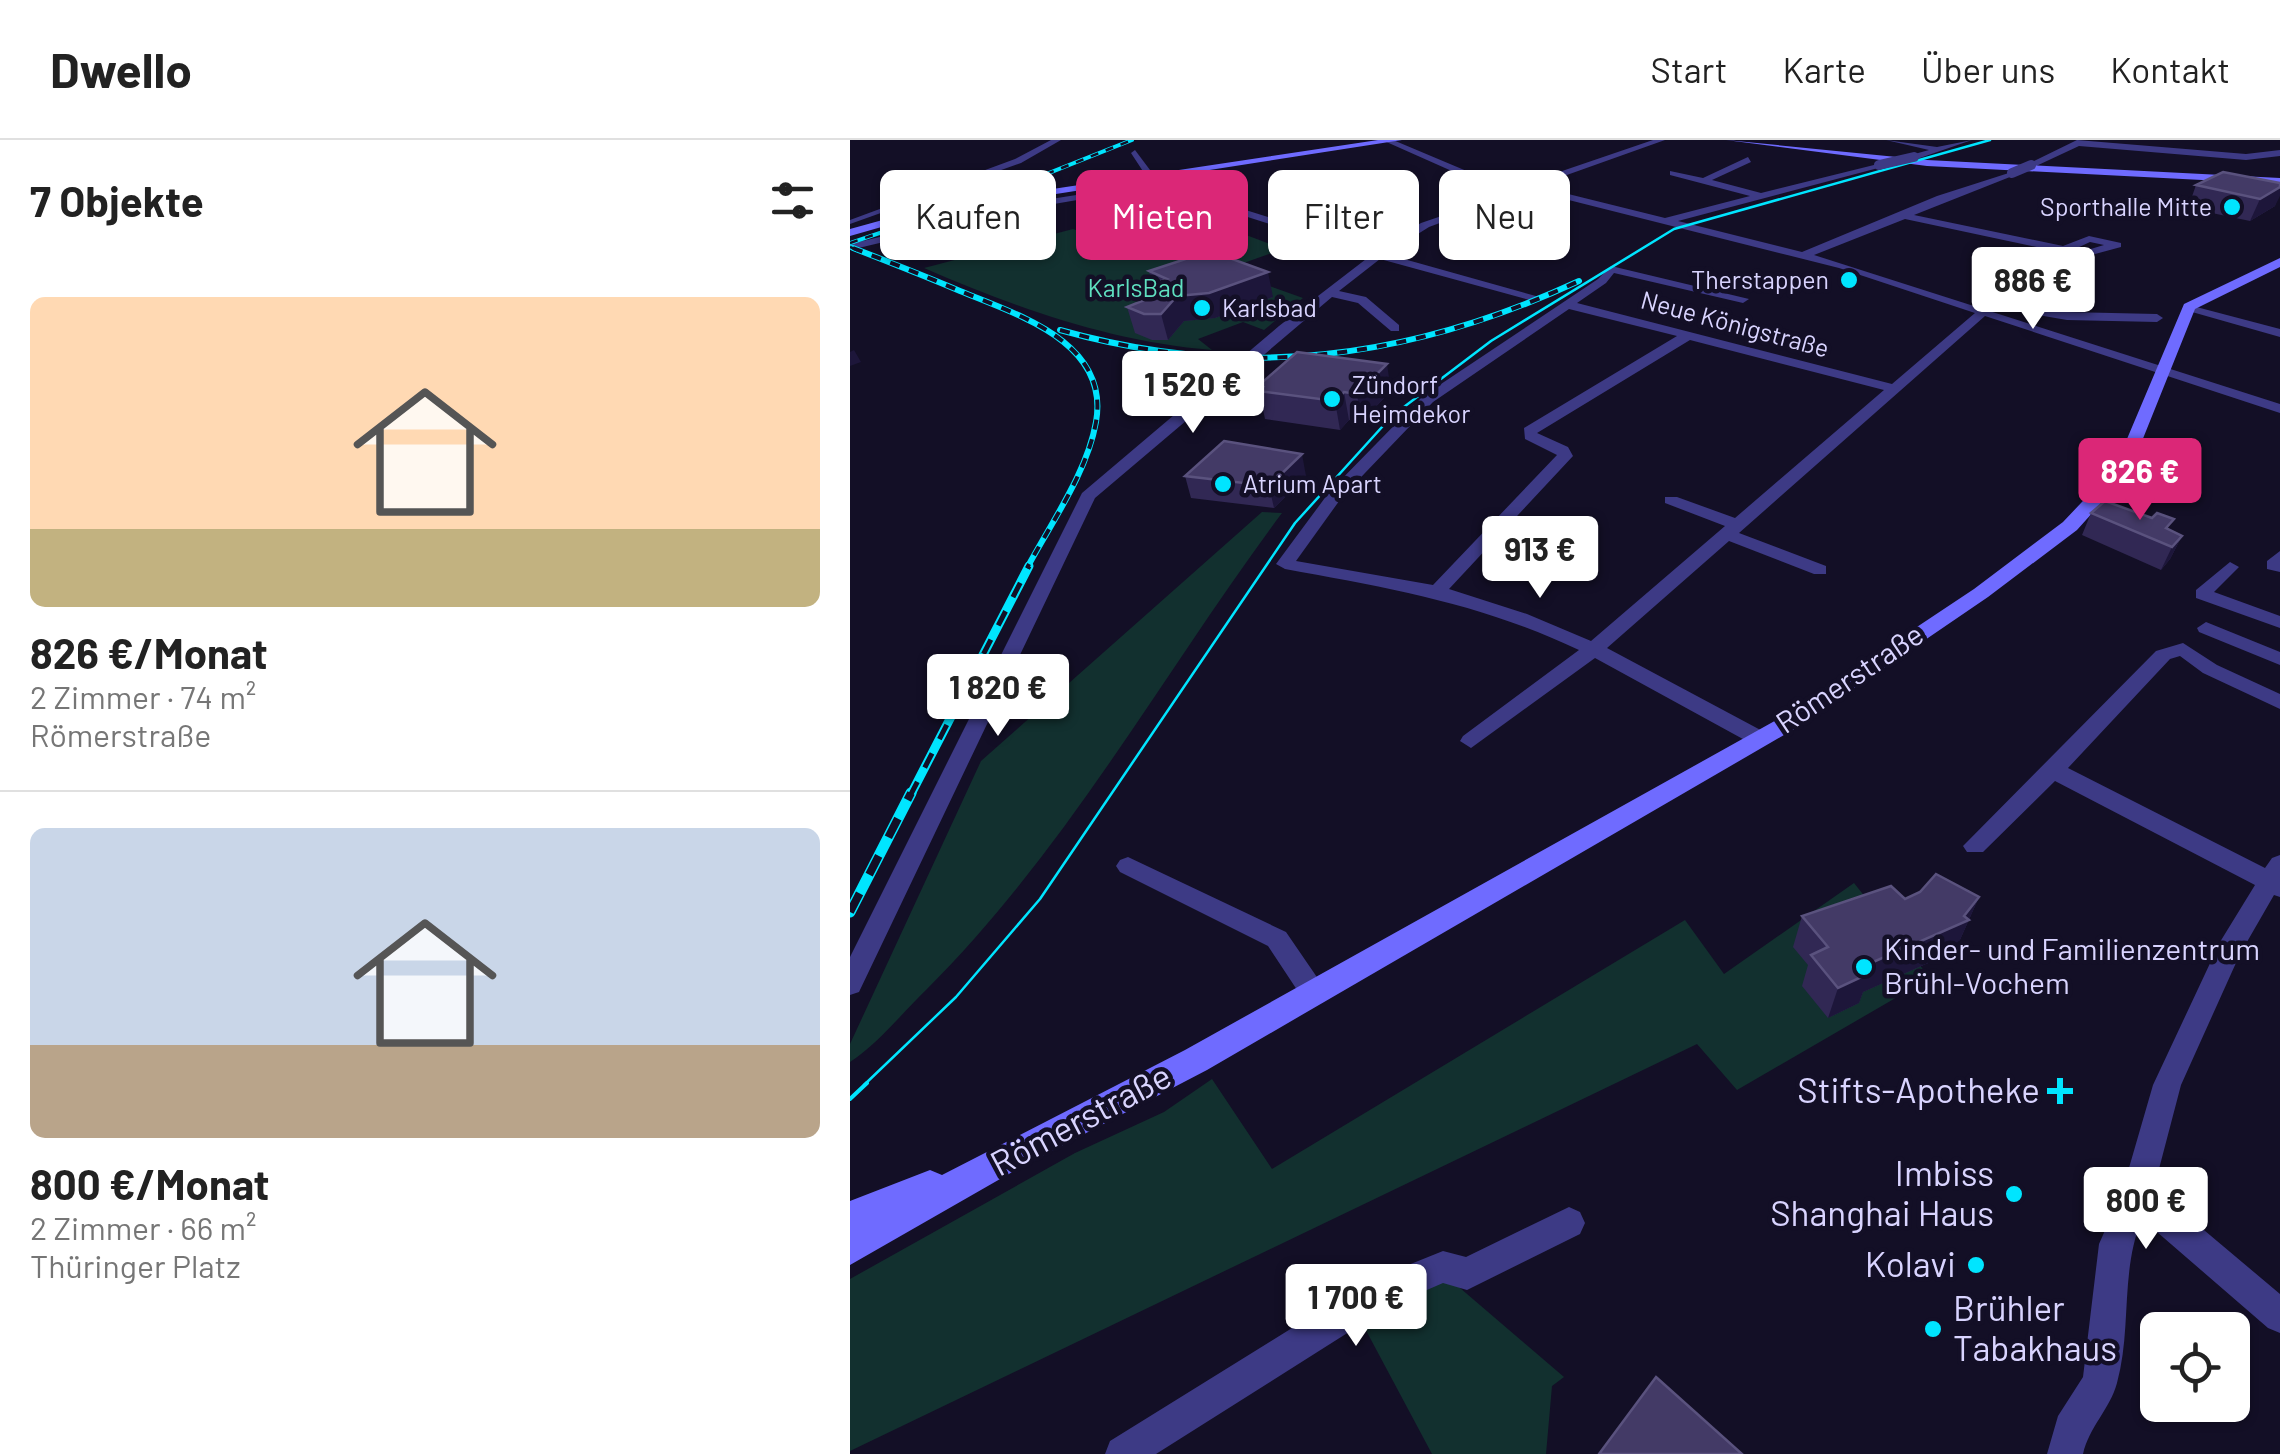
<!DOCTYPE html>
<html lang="de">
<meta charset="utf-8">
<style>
body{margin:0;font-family:Barlow,sans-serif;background:#f2f2f2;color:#222;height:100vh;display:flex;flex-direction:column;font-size:38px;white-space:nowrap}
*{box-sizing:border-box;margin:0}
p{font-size:32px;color:#767676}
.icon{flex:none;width:55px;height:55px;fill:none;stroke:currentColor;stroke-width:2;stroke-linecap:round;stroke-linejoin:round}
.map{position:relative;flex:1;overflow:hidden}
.side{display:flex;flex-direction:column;background:#fff;width:850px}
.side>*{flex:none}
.top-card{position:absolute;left:30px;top:30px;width:950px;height:90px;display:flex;gap:20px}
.buttons{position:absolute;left:1290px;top:1172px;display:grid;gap:20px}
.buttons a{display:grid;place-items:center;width:110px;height:110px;border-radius:15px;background:#fff;box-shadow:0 2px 8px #0004;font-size:50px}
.price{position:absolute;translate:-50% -85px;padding:0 22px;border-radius:10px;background:#fff;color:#222;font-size:32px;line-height:65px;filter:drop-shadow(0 2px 5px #0008)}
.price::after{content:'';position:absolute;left:50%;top:60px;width:30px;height:22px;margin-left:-15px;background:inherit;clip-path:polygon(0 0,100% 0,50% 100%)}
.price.selected{background:#db2777;color:#fff}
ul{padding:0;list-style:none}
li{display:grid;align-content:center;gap:20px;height:530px;padding:0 30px}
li+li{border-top:2px solid #e0e0e0}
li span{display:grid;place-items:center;height:310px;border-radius:15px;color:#555}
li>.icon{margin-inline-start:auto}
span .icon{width:180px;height:180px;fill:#fffc;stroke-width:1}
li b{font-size:42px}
h2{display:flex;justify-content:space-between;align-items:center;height:120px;padding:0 30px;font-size:42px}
.tag{padding:0 35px;border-radius:15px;background:#fff;box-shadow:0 2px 8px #0004;font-size:35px;line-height:90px}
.tag.selected{background:#db2777;color:#fff}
header{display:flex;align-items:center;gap:60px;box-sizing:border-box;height:140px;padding:0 50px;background:#fff;border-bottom:2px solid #e0e0e0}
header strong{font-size:48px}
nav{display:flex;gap:55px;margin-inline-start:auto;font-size:35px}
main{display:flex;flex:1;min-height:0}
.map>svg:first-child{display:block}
.green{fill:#12302f}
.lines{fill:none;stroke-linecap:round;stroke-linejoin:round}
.street{fill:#3d3a85;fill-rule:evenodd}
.secondary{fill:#6f6bff;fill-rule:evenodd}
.tram-far1{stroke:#00e5ff;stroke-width:2.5}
.tram{stroke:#00e5ff;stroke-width:4}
.rail-far3-casing{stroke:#00e5ff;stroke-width:4}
.rail-far2-casing{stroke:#00e5ff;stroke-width:6}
.rail-far1-casing{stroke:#00e5ff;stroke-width:9}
.rail-casing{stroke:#00e5ff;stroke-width:11}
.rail-far3{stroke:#130f26;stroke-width:2.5;stroke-dasharray:8;stroke-linecap:butt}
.rail-far2{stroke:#130f26;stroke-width:4;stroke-dasharray:10;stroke-linecap:butt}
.rail-far1{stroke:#130f26;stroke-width:5;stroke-dasharray:16;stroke-linecap:butt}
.rail{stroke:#130f26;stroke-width:8;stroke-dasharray:21;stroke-linecap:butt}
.street-bridge{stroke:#3d3a85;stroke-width:10}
.wall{fill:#312854}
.shaded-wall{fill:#1d163a}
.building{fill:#433a66;stroke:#5a527e;stroke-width:2.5}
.poi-dot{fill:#00e5ff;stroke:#130f26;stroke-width:4}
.labels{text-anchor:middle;stroke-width:9;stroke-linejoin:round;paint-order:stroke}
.far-poi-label{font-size:25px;fill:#d9d4ff;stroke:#130f26;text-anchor:start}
.far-park-label{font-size:25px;fill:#5fe0c0;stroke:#130f26}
.far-street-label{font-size:25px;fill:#d9d4ff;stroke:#130f26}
.street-label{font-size:30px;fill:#d9d4ff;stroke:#130f26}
.poi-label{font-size:30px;fill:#d9d4ff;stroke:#130f26;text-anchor:start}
.near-poi-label{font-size:35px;fill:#d9d4ff;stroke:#130f26;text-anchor:end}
.near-street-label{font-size:35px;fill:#d9d4ff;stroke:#130f26}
</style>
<header>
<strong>Dwello</strong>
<nav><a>Start</a><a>Karte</a><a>Über uns</a><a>Kontakt</a></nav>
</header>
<main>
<section class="side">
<h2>7 Objekte<svg class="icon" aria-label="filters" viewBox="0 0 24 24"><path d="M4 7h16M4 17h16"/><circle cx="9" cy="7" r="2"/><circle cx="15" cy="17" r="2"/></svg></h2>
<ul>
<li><span style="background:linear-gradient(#ffd9b3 75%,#c2b280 0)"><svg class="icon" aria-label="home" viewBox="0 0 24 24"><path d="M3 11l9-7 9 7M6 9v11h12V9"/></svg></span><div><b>826 €/Monat</b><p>2 Zimmer · 74 m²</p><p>Römerstraße</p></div></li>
<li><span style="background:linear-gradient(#c9d6e8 70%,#b9a48a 0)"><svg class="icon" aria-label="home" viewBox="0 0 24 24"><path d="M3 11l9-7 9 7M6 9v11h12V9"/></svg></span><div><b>800 €/Monat</b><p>2 Zimmer · 66 m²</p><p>Thüringer Platz</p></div></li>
</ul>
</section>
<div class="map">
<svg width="1430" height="1314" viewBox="0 0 1430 1314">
<rect width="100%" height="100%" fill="#130f26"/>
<path class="green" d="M321,54L364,66L343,75L433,109L374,130L453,158L414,190L393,182L348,199L362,210C262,202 166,168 74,128L223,89L243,96L285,94L288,90L249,75L259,70L251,58Z
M412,372L432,373C315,530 216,711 77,849C52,873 29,903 0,922V904L131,621Z
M1004,743L1080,838L887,950L847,904L0,1311V1139L225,1013L314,972L362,939L422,1029L835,780L874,834Z
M596,1136L714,1237L702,1246L696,1314H582L511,1181Z"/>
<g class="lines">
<path class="street" d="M201,0H211L171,23L0,84V80L165,19Z
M532,0H543L619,32L674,44L803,0H815L686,46L815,78L900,56L820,35V31L853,38L898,17L901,22L862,40L911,53L1032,23V27L828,81L952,112L1087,56L1165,31V35L1064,75L1213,106L1239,96L1271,103V107L1234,117L1055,79L964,115L1430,264V273L1135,176L889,393L976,426V434H964L879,401L757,508L918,594L921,599L918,604H902L745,518L621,608L610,601L613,596L729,510C632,464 540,448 435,429L426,424L480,351L573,256L748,139L761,126L899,159L893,163L764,133L756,143L727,163L1042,244L1125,173L989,128L679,50L579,87L536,114L693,158L687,162L530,119L489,151L516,157L549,185V191H541L508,163L482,157L245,358L9,852L0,855V817L232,353L429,186L520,116L319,52L239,58L169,70L0,110V104L169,64L239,53L310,48L300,42L281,13L285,10L306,38L322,47L526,111L571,83L665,51L662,47L613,36ZM1240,102L1254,105L1234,111L1225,109ZM719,169L827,196L674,288L675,299L707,315L583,445L446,421L492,357L583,262ZM840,200L1034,250L885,378L827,357H815V363L875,386L741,501L677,474L599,449L723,316L718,307L687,293Z
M1036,0L1087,7L1122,0L1064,20L1061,15L1079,10Z
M1227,0L1396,14L1430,10V16L1396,20L1229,6L1184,27L1176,25Z
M1151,161L1217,172L1307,174L1313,178L1307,182L1217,180L1147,168L1145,165Z
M1335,164L1430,189V197L1335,170Z
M1430,411V432L1417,429V421Z
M1380,422L1389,427L1364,452L1430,476V488L1346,458V450Z
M1356,482L1430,512V525L1349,492L1347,488Z
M1333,503L1367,525L1430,554V569L1353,533L1330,516L1320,519L1218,628L1415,728L1422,718L1430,715V757L1424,755L1390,814L1331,945L1304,1048L1430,1154V1193L1418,1188L1292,1079C1270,1131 1282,1189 1267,1243C1260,1269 1239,1287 1233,1314H1197L1208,1276L1233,1237L1249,1104L1272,1052L1303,945L1370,802L1405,745L1205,641L1133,712H1117L1113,706L1306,511Z
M278,717L436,792L473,846L477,854L473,862L464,865L455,862L418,806L270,732L266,726L270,720Z
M719,1067L730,1072L735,1083L730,1094L617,1150L593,1143L540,1166L306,1314H255L260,1301L516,1142L593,1111L616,1117Z"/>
<path class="secondary" d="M528,0H552L77,74L0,96V89L76,68Z
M876,0L1077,20L1430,38V44L1077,26Z
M1430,118V127L1345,169L1290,306L1262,351L1227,390L1138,457L946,588L357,930L171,1027L0,1125V1061L80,1030L92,1035L335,910L930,578L1124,449L1213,382L1249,344L1274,306L1334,164Z"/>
<path class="tram-far1" d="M14,945L106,857L190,759L445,383L542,276L641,201L824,89L1140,0"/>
<path class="tram" d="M0,959L17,943"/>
<g class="rail-far3-casing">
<path id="rail-far3" d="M0,103L159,49L282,0
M0,107L9,111"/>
</g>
<g class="rail-far2-casing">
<path id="rail-far2" d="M3,108C39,122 75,136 110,151C168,175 260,202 246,282C237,333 201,383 177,428
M210,190C392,241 558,220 729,141"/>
</g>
<g class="rail-far1-casing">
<path id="rail-far1" d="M60,656L179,426"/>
</g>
<g class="rail-casing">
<path id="rail" d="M0,772L61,653"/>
</g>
<use href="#rail-far3" class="rail-far3"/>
<use href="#rail-far2" class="rail-far2"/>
<use href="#rail-far1" class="rail-far1"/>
<use href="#rail" class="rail"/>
<path class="street-bridge" d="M1029,25L1064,17
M1162,33L1181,25"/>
</g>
<path class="wall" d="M1430,43L1425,66L1400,81L1338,68L1346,45Z
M299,131L423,157L365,178L334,181L318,200H302L285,193L277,167L291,162L290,157L301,153L300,146L302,145Z
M408,246L541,251L511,282L499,280L490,290L415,279Z
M335,336H456L424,368L341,358Z
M1241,373L1319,390L1332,396L1320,419L1311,430L1232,395Z
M1129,757L1105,811L1013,852L1009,863L978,878L952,846L958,825L943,807L952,776L1055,759Z"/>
<path class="shaded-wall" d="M1430,47V56L1425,66L1400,81L1410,59Z
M418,132L423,157L365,178L334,181L318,200L311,174L327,156Z
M4,210L11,222L0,226V212Z
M537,224L541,251L511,282L507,254Z
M494,252L499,280L490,290L485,261Z
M452,314L456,336L424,368L419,346Z
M1332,396L1320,419L1311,430L1322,407Z
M1129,757L1105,811L1013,852L1009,863L978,878L988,848L1014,826L1114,776Z"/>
<path class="building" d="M1373,32L1430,43V47L1410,59L1346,45Z
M360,111L418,132L359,153L327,156L311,174H294L277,167L297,159L290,157L310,150L300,146L317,139L299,131Z
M447,212L537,224L507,254L494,252L485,261L409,251L413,247L408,246Z
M374,301L452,314L419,346L335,336Z
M1255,361L1302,378L1307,373L1324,379L1316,388L1332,396L1322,407L1241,373Z
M1086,734L1129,757L1114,776L1119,780L1014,826L1020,833L988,848L961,815L978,807L952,776L1041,746L1055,759L1070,752Z
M806,1237L892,1314H749Z"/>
<g class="poi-dot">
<circle cx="1382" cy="67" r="10"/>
<circle cx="999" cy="140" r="10"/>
<circle cx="352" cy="168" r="10"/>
<circle cx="482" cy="259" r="10"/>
<circle cx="373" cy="344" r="10"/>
<circle cx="1014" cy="827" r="10"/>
<path d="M1205 936h10v10h10v10h-10v10h-10v-10h-10v-10h10z"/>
<circle cx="1164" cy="1054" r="10"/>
<circle cx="1126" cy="1125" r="10"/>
<circle cx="1083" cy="1189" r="10"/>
</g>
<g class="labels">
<g class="far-poi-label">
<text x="1362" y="76" text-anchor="end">Sporthalle Mitte</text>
<text x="979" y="149" text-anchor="end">Therstappen</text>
<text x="372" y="177">Karlsbad</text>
<text x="502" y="254">Zündorf<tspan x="502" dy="29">Heimdekor</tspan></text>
<text x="393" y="353">Atrium Apart</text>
</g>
<g class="far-park-label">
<text x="286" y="157">KarlsBad</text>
</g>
<g class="far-street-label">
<text transform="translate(885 184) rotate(15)" y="9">Neue Königstraße</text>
</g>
<g class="street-label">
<text transform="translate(1000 539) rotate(-34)" y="10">Römerstraße</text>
</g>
<g class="poi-label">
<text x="1034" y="820">Kinder- und Familienzentrum<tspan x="1034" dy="34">Brühl-Vochem</tspan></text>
</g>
<g class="near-poi-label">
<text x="1190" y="963">Stifts-Apotheke</text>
<text x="1144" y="1046">Imbiss<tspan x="1144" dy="40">Shanghai Haus</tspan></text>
<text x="1106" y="1137">Kolavi</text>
<text x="1103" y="1181" text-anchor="start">Brühler<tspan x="1103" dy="40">Tabakhaus</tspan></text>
</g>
<g class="near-street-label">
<text transform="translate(231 980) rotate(-28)" y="12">Römerstraße</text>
</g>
</g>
</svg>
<div class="buttons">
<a><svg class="icon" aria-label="locate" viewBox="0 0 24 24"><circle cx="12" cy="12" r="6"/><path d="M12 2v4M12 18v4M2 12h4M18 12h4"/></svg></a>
</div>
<b class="price" style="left:1183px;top:192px">886 €</b>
<b class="price" style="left:343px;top:296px">1 520 €</b>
<b class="price selected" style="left:1290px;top:383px">826 €</b>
<b class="price" style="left:690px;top:461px">913 €</b>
<b class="price" style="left:148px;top:599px">1 820 €</b>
<b class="price" style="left:1296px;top:1112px">800 €</b>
<b class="price" style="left:506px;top:1209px">1 700 €</b>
<div class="top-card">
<a class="tag">Kaufen</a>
<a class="tag selected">Mieten</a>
<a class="tag">Filter</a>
<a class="tag">Neu</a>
</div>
</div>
</main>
